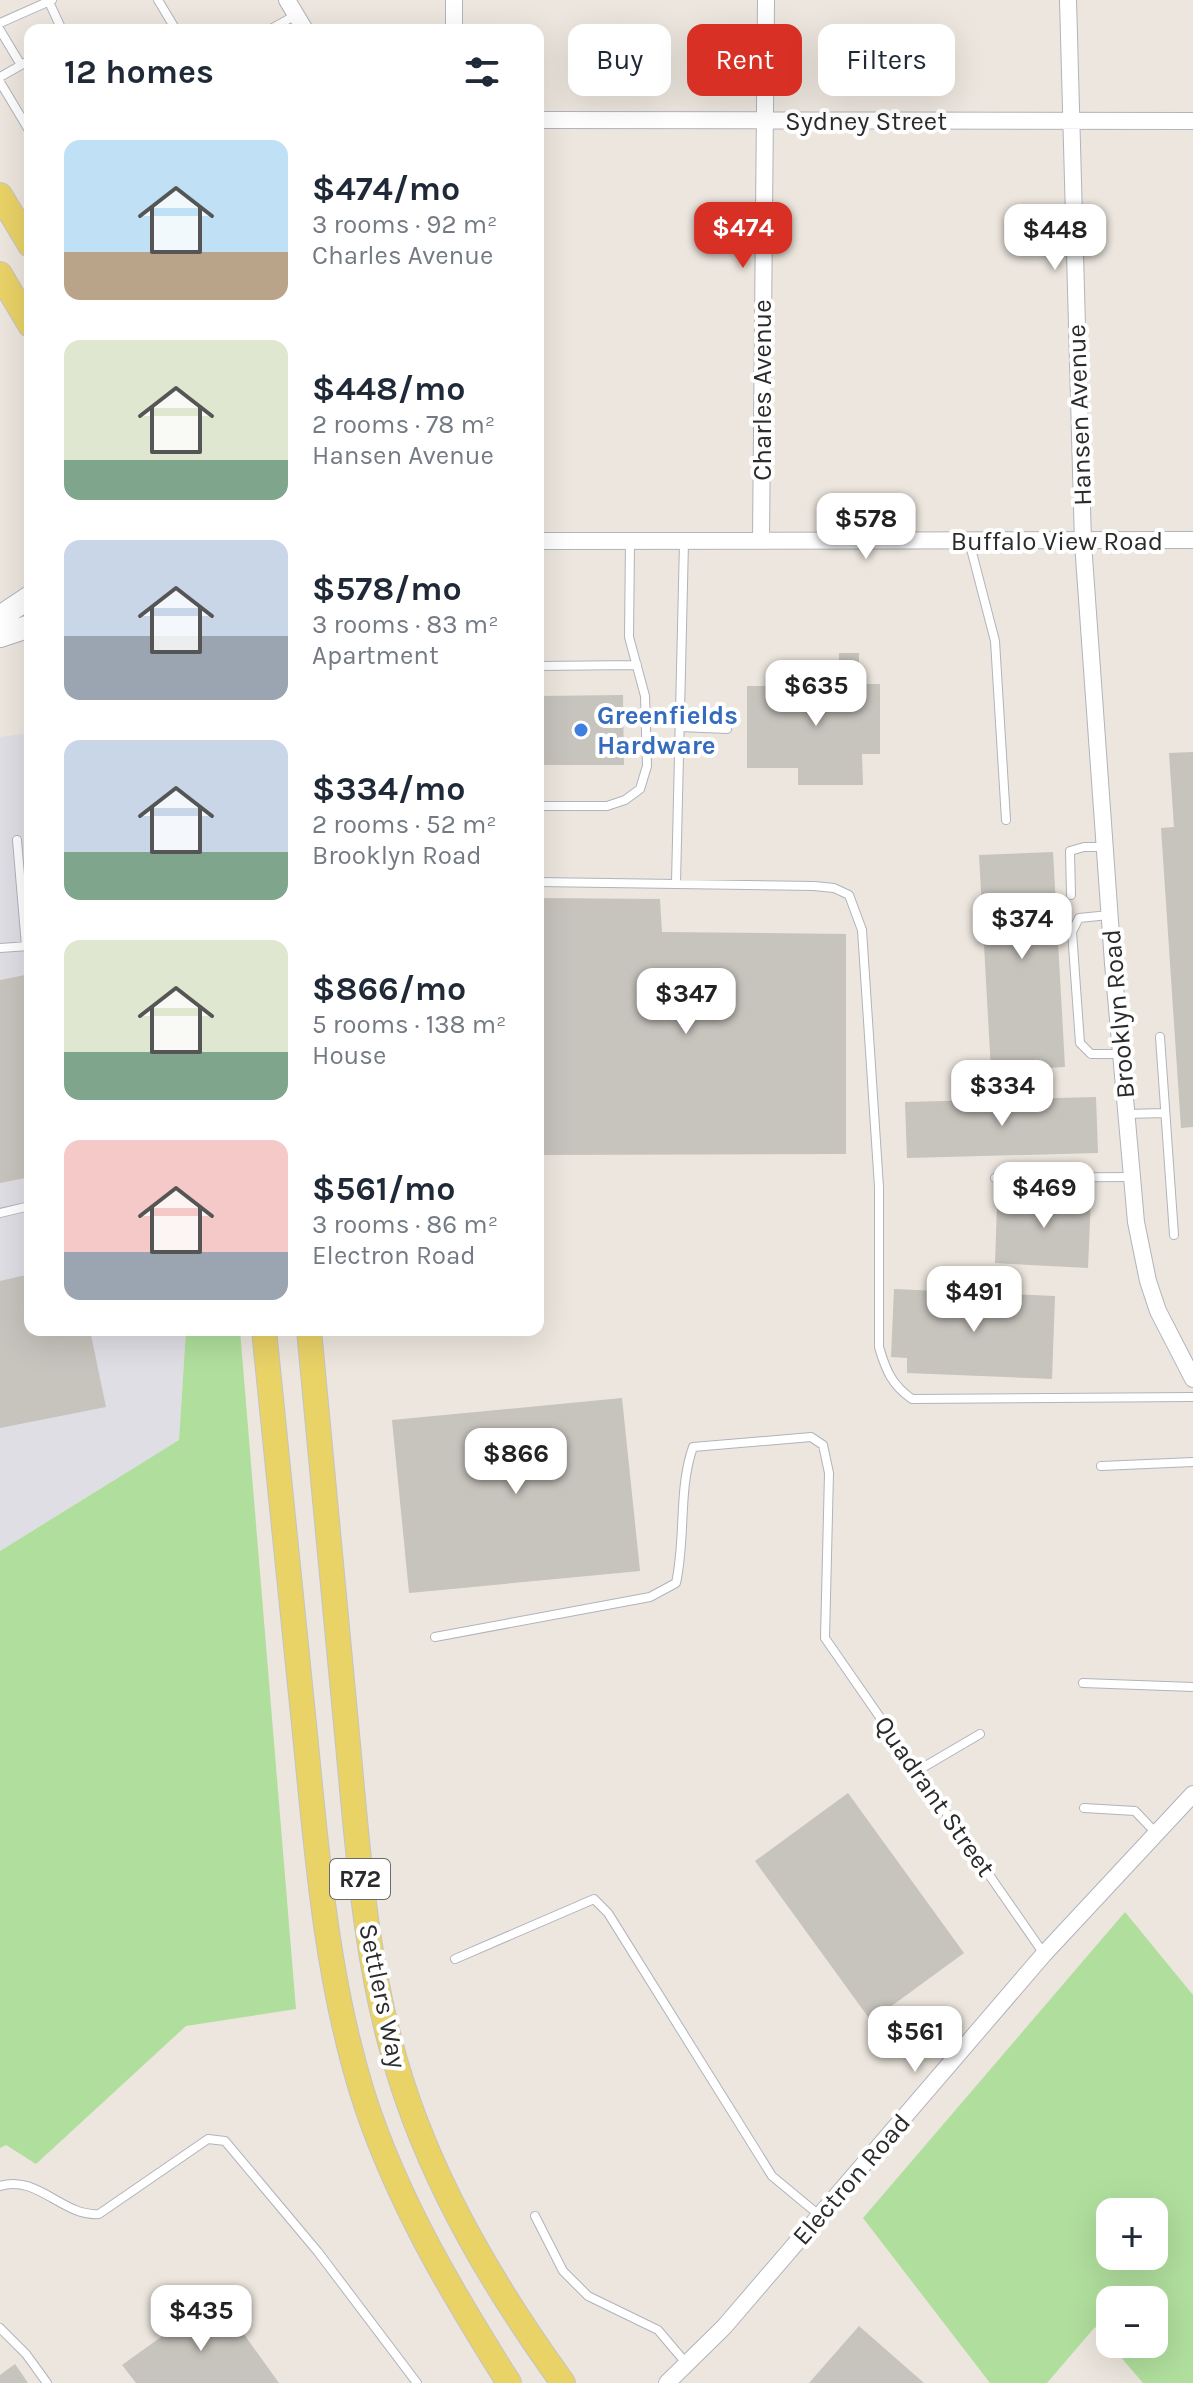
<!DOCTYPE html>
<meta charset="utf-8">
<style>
body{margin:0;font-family:Karla,sans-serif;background:#f6f6f7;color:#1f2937;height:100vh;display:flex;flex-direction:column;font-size:30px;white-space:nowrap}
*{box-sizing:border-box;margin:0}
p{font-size:26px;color:#747a83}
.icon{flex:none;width:44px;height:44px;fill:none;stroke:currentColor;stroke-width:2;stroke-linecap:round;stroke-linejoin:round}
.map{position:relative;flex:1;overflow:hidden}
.panel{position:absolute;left:24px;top:24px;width:520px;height:1312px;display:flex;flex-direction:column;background:#fff;border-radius:16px;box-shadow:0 8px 32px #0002}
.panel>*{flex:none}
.banner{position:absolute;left:568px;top:24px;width:504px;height:72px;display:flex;gap:16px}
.fabs{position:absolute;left:1096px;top:2198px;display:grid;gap:16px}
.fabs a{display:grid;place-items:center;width:72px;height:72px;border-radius:16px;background:#fff;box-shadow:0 8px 32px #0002;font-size:40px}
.price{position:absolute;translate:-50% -68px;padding:0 18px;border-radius:16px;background:#fff;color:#222;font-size:26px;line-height:52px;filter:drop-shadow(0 2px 4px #0008)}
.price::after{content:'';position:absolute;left:50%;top:48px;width:24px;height:18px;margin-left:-12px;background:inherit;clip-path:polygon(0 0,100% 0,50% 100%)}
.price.active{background:#d93025;color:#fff}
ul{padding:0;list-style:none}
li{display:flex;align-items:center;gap:24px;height:200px;padding:0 40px}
li span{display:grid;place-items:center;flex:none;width:224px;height:160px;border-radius:16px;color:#555}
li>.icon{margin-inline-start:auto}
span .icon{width:96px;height:96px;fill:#fffc;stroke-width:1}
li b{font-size:34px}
h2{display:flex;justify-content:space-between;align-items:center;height:96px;padding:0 40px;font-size:34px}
.pill{padding:0 28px;border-radius:16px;background:#fff;box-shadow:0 8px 32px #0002;font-size:28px;line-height:72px}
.pill.active{background:#d93025;color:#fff}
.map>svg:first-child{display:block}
.industrial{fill:#e0dee5}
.green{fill:#b0df9d;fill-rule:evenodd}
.building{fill:#c7c3bd}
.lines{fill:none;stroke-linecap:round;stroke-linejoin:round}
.lane-casing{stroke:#b1b3bd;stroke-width:10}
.street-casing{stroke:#b1b3bd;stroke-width:18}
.secondary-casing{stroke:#b1b3bd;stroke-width:24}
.primary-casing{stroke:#c4c4c4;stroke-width:26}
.lane{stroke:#fff;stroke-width:8}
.street{stroke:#fff;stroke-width:16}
.secondary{stroke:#fff;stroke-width:22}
.primary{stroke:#e9d266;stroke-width:24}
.shop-dot{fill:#3f7fe0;stroke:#fff;stroke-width:3}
.labels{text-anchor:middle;stroke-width:8;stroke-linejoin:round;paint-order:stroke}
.shield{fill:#fff;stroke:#6b6b6b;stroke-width:2}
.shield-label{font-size:24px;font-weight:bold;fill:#2b2b2b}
.street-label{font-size:26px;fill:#2b2b2b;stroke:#fff}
.shop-label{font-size:26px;font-weight:bold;fill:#366cbe;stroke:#fff;text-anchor:start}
</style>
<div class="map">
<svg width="1193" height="2383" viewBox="0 0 1193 2383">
<rect width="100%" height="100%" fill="#ece6de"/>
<path class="industrial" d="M30,733V1330H186L179,1440L0,1551V737Z"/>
<path class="green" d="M186,1330H240L296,2009L186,2026L36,2164L6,2145L0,2148V1551L179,1440Z
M1125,1912L1193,1995V2383H1143L1095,2327L1047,2383H990L863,2218ZM1110,2212H1154V2256H1110ZM1110,2300H1154V2344H1110Z"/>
<path class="building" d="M839,653H859V684H880V754H862L863,785H798V768H747V686H839Z
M623,695L624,765H538V696Z
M1193,752V1127L1181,1128L1161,828L1174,827L1169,753Z
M1053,852L1065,1067L991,1071L979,855Z
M538,898L660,899L662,932L846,934V1154L538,1155Z
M30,974V1177L0,1183V980Z
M1096,1097L1098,1153L907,1158L905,1102Z
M1012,1192L1091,1196L1088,1268L995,1263L997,1204L1012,1205Z
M30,1274V1330H90L106,1407L0,1428V1281Z
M894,1289L1055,1296L1052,1379L907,1373V1358L891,1357Z
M622,1398L640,1571L409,1593L392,1420Z
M848,1793L964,1953L871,2021L755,1861Z
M217,2297L279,2383H136L122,2365Z
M859,2326L924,2383H809Z
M15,2364L28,2383H0V2375Z"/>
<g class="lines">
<g class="lane-casing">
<path id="lane" d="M158,0L176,30
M49,2L62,30
M0,23L52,0
M0,30L21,65
M269,30L296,15
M0,77L30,60
M0,82L30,132
M969,541L995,641L1006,820
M538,666L637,665
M680,727L727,729
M538,806H607L625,800L640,789L647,766L645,696L629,637L630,542
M17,840L26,946
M538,882L814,886L834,888L849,895L862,930L879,1187V1347C886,1371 892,1385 912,1399L1193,1397
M676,883L684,542
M1071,895L1070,851L1084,847H1106
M1109,915L1079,918L1072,932L1080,1043L1091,1054H1121
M0,948L29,946
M1160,1037L1174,1235
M1126,1114L1165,1113
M995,1178L1132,1177
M0,1213L30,1206
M1101,1466L1193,1462
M435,1637L650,1597L676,1583C686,1538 678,1489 693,1447L811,1437L823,1445L829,1473L825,1638L1044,1954
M1083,1683L1193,1687
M917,1771L980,1734
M1084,1808L1135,1811L1156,1833
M455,1959L594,1899L608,1913L772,2176L819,2215
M0,2186C37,2174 63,2217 99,2214L208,2139L225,2141L318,2252L417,2383
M535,2216L563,2271L588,2296L658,2330L686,2363
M0,2328L26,2354L47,2383"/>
</g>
<g class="street-casing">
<path id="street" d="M287,0L305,30
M454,0V30
M1068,0L1083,543L1113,963L1136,1222L1148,1281L1158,1311L1193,1379
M538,120L1193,121
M538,541L1193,540
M761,541L766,0
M667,2383L724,2327L1044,1954L1193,1794"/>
</g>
<g class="secondary-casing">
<path id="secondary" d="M0,617L30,597
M0,636L30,626"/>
</g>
<g class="primary-casing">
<path id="primary" d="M0,195L30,245
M0,274L30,325
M264,1330C278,1465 291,1599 305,1734C317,1855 326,1975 362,2092C395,2197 451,2291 509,2383
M309,1330C322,1465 334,1599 347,1734C358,1850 365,1968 401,2080C436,2190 496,2290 563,2383"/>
</g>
<use href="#lane" class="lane"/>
<use href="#street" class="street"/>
<use href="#secondary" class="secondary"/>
<use href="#primary" class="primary"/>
</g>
<circle class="shop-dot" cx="581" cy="730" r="8"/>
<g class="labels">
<rect class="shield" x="330" y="1859" width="60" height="40" rx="6"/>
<g class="shield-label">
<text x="360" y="1887">R72</text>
</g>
<g class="street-label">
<text x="866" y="130">Sydney Street</text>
<text transform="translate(762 390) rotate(-90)" y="9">Charles Avenue</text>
<text transform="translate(1079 415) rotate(-92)" y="9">Hansen Avenue</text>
<text x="1057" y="550">Buffalo View Road</text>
<text transform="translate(1118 1014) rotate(-95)" y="9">Brooklyn Road</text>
<text transform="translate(935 1796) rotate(55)" y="9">Quadrant Street</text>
<text transform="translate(383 1996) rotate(78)" y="9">Settlers Way</text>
<text transform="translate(851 2179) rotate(-49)" y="9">Electron Road</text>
</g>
<g class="shop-label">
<text x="597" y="724">Greenfields<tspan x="597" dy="30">Hardware</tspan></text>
</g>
</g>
</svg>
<div class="fabs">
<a>+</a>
<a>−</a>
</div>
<b class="price active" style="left:743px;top:270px">$474</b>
<b class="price" style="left:1055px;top:272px">$448</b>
<b class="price" style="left:866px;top:561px">$578</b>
<b class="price" style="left:816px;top:728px">$635</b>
<b class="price" style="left:1022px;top:961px">$374</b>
<b class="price" style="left:686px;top:1036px">$347</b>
<b class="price" style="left:1002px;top:1128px">$334</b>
<b class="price" style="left:1044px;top:1230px">$469</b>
<b class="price" style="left:974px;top:1334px">$491</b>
<b class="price" style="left:516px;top:1496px">$866</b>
<b class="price" style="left:915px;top:2074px">$561</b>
<b class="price" style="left:201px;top:2353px">$435</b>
<div class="banner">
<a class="pill">Buy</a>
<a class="pill active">Rent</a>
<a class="pill">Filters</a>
</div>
<section class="panel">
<h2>12 homes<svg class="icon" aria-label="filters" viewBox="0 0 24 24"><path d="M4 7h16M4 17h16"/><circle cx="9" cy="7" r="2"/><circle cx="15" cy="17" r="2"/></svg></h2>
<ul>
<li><span style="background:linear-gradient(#bfe0f5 70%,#b9a48a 0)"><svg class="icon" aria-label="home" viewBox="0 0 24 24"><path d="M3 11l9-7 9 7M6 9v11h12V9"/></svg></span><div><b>$474/mo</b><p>3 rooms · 92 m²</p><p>Charles Avenue</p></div></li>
<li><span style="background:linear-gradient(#dfe7d0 75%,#7fa58c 0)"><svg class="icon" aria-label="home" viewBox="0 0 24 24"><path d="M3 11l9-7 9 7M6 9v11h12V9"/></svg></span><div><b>$448/mo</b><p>2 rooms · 78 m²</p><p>Hansen Avenue</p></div></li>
<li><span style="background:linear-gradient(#c9d6e8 60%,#9aa5b1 0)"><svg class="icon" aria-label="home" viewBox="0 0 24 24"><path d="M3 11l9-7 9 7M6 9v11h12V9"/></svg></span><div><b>$578/mo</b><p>3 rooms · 83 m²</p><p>Apartment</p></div></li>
<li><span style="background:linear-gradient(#c9d6e8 70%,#7fa58c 0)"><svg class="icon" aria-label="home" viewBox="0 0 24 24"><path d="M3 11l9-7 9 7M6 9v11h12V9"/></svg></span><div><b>$334/mo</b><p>2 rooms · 52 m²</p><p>Brooklyn Road</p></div></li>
<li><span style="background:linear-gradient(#dfe7d0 70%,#7fa58c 0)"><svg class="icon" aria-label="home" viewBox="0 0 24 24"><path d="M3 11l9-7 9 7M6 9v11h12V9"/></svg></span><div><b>$866/mo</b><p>5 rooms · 138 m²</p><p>House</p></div></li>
<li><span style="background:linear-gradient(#f6c9c9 70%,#9aa5b1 0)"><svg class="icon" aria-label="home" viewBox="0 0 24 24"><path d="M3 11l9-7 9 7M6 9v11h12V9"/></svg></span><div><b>$561/mo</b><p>3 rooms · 86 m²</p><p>Electron Road</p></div></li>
</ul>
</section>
</div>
